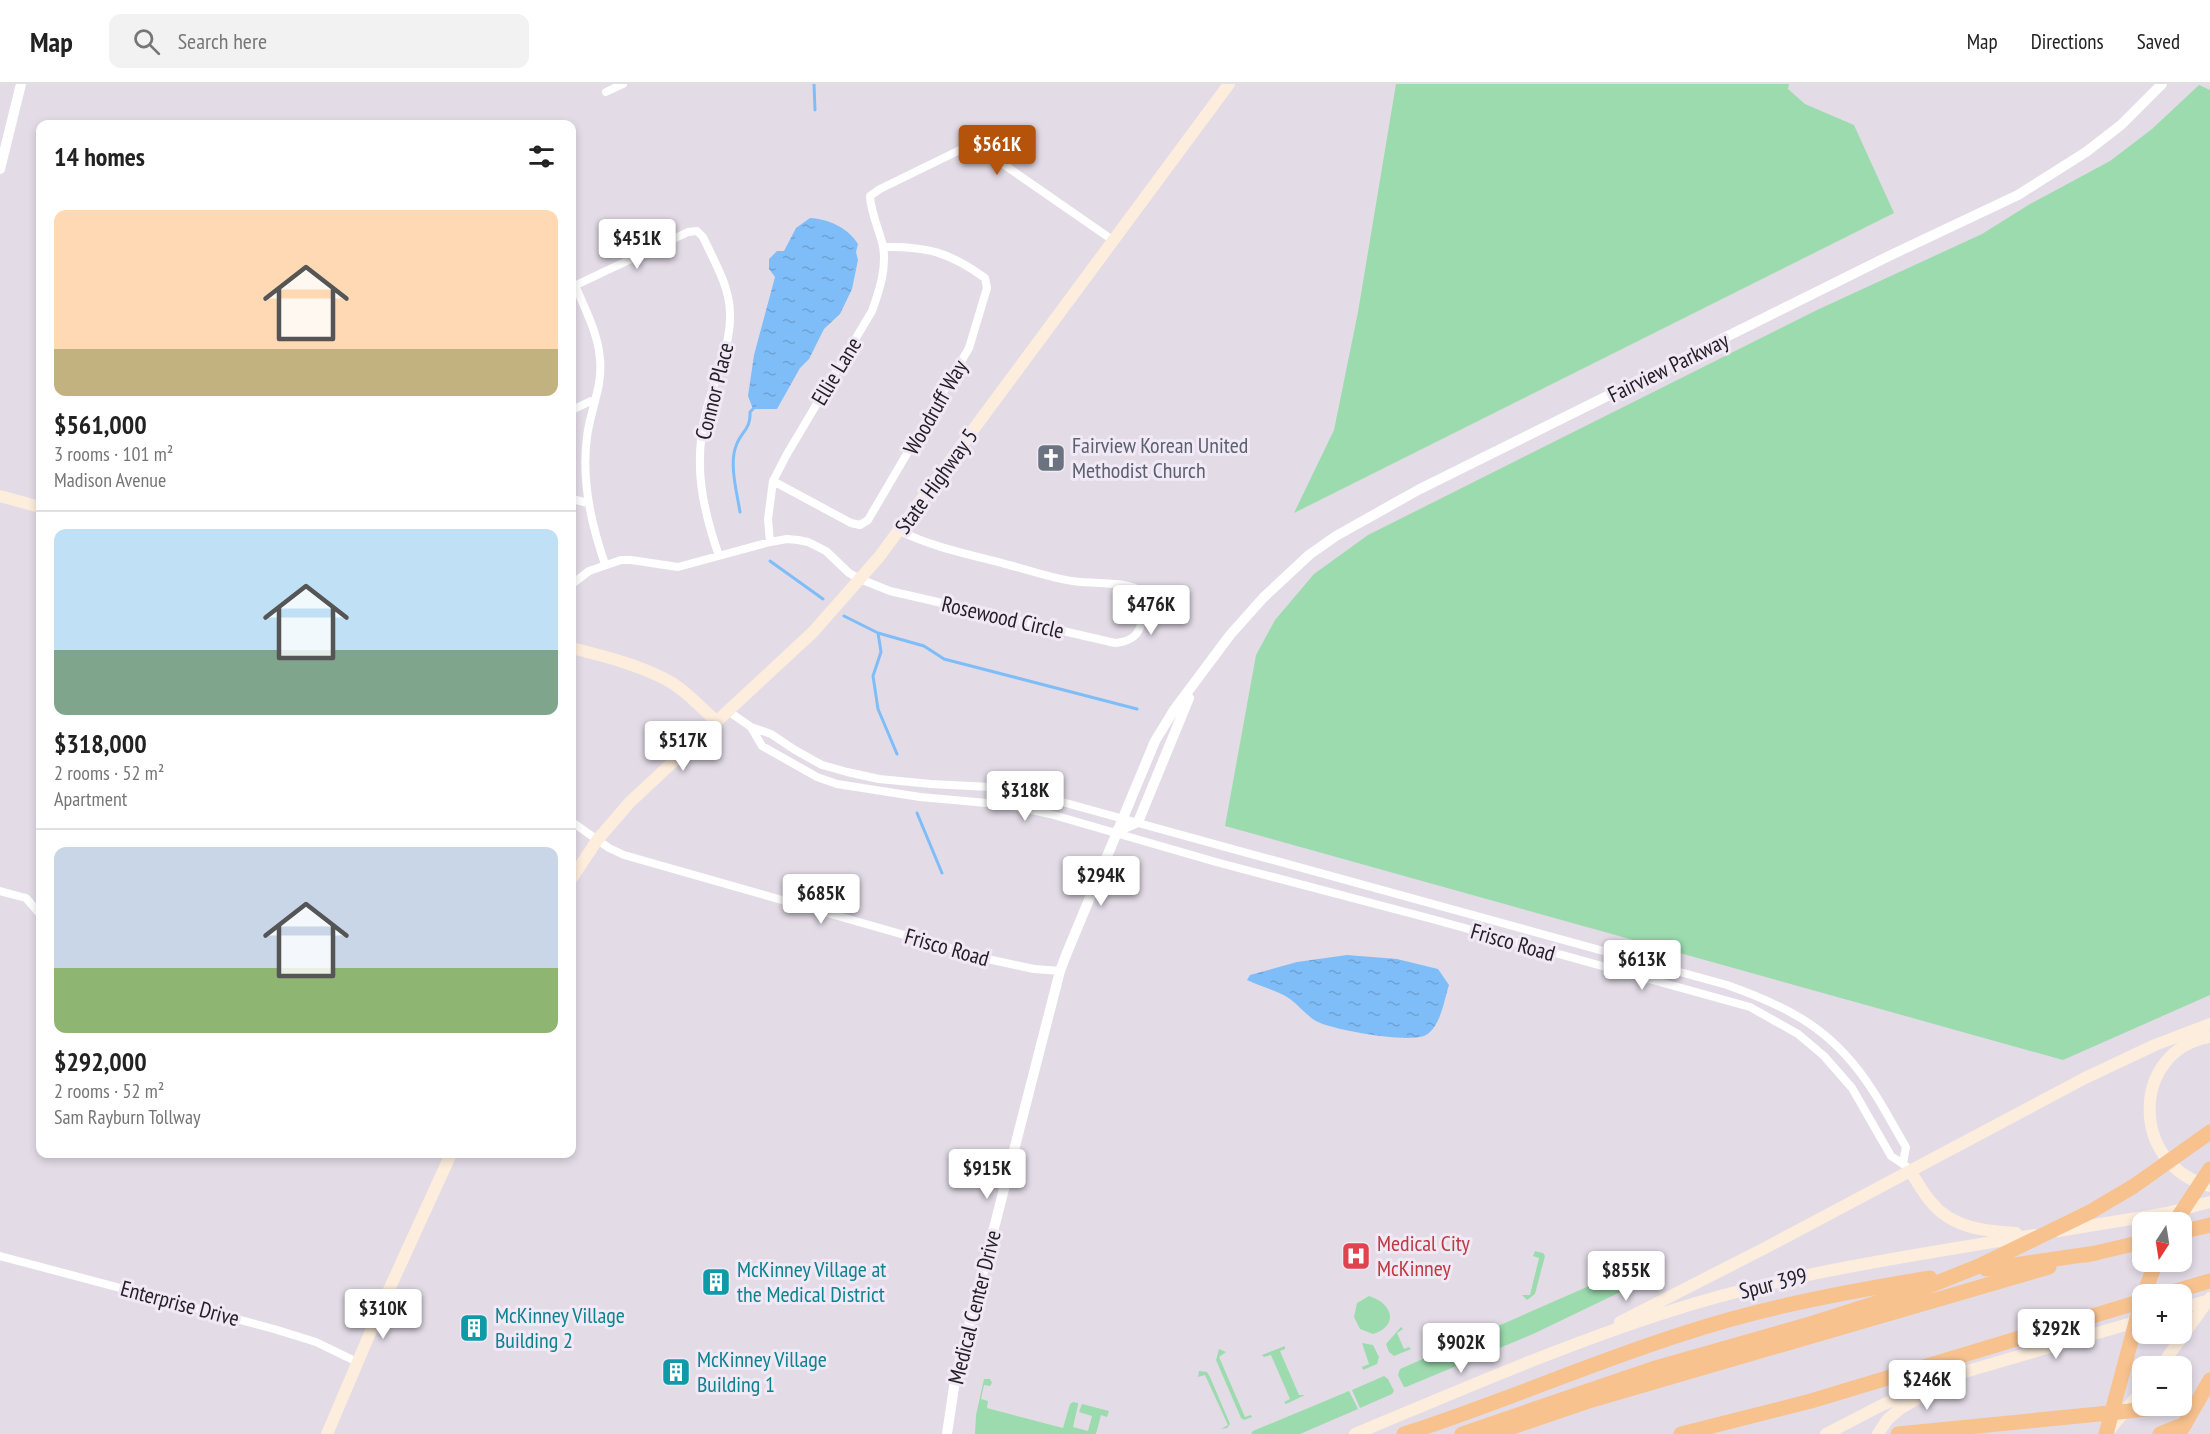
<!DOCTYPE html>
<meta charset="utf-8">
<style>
body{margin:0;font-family:"PT Sans Narrow",sans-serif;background:#f2f2f2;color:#222;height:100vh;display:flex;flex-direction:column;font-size:22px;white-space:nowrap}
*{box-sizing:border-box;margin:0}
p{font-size:20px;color:#767676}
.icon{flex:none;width:33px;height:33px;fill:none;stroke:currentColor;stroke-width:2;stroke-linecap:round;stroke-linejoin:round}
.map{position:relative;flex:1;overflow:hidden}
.drawer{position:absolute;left:36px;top:36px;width:540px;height:1038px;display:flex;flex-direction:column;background:#fff;border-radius:12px;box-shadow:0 3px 9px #0003}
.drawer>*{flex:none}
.needle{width:39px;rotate:192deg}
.tools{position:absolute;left:2132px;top:1128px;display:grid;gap:12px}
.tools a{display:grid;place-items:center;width:60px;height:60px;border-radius:12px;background:#fff;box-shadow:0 3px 9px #0003;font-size:30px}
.price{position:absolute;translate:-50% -51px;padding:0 14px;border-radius:6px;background:#fff;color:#222;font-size:20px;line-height:39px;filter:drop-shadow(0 2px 3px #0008)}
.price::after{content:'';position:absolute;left:50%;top:36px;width:18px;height:14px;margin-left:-9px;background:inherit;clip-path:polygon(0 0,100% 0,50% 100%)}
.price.selected{background:#b45309;color:#fff}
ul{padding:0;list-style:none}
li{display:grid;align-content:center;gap:12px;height:318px;padding:0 18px}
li+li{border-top:2px solid #e0e0e0}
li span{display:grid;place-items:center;height:186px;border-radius:12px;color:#555}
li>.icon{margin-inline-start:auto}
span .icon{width:108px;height:108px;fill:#fffc;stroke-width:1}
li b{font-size:26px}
h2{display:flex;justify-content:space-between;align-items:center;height:72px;padding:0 18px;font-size:26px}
header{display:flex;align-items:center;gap:36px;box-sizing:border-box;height:84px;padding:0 30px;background:#fff;border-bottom:2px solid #e0e0e0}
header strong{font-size:28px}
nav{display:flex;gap:33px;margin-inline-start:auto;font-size:21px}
.search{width:420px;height:54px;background:#f2f2f2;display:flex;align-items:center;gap:15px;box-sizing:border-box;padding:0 21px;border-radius:12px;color:#767676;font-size:22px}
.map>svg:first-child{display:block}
.green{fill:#9cdbae}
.water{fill:url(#water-ripples)}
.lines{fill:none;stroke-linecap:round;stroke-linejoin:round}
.stream{stroke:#7fbdf8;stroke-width:3}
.minor{stroke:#fff;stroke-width:8}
.tertiary{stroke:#fff;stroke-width:10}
.secondary{stroke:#fdeddd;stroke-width:12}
.motorway{stroke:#f8c28e;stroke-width:15}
.labels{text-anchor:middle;stroke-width:6;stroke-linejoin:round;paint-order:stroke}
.street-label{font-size:22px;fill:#242226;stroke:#f1e9f5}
.worship-label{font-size:22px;fill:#5b616d;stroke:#f1e9f5;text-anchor:start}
.health-label{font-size:22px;fill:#be3a42;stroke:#f1e9f5;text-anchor:start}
.culture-label{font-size:22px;fill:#0d838f;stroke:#f1e9f5;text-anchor:start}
</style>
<header>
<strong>Map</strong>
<div class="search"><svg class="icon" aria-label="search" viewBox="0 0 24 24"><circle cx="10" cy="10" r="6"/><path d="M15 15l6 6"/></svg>Search here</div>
<nav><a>Map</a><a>Directions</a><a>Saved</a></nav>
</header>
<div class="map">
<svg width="2210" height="1350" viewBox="0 0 2210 1350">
<defs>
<pattern id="water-ripples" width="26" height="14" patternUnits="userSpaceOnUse" patternTransform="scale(1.5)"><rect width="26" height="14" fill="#7fbdf8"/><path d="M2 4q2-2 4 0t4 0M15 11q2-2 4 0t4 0" fill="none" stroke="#6ea2d4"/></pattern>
</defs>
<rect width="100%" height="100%" fill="#e3dce7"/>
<path class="green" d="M1396,0H1789L1788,5L1805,20L1854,41L1894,129L1294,429L1334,346L1358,228Z
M2199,1L2210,6V911L2063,976L1225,742L1256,571L1275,536L1314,490L1368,451L1817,226L1982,150L2030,120L2110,77L2152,45Z
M1535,1167L1543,1169L1545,1172L1535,1210L1527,1216L1522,1211H1530L1539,1174L1533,1172Z
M1644,1178L1651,1186L1662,1188L1533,1250L1406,1303H1404L1398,1291L1400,1285Z
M1369,1212C1392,1219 1400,1241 1373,1250L1360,1245L1354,1233L1357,1219Z
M1401,1243L1403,1245L1397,1249L1404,1265L1409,1263L1411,1265L1394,1272L1389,1268L1386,1260Z
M1362,1259L1373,1261L1379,1273L1377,1280L1363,1286L1362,1283L1369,1280Z
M1285,1262V1265L1280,1267L1299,1311H1305L1286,1320L1284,1318L1290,1315L1271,1271L1264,1273L1262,1271Z
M1219,1265L1226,1268L1219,1273L1245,1333L1251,1331L1252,1333L1244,1336L1241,1334L1216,1276Z
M1199,1287L1207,1288L1210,1293L1230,1340L1227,1344L1221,1345L1228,1341L1205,1291L1198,1293Z
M1384,1292L1388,1295L1394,1307L1392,1310L1360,1324L1352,1306Z
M984,1295H990L992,1299L990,1302L984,1301L981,1315L988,1317L987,1324L1063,1344L1070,1320L1073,1318L1078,1319V1321L1073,1343L1088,1347L1092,1332L1079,1328L1082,1320L1109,1327L1107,1333L1101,1331L1096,1350H975L976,1331Z
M1349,1307L1358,1325L1300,1350H1251L1253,1347Z"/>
<path class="water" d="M810,134C829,135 848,144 858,160L856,168L858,176L852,205L840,230L824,245L809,275L800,284L777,325H753L748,312L754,271L775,193L769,185V175L777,167H784L796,144Z
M1347,871L1397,875L1438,885L1449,901C1444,916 1441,942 1426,951C1411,960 1334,946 1318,938C1306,932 1300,922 1290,915C1277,906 1261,903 1247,896L1250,891L1297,878Z"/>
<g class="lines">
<path class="stream" d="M814,0L815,26
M740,428C737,409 729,380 736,362C741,347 751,346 750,328L753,325
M770,477L823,515
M844,532L878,549L881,568L873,592L878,625L897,670
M878,549L924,562L944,575L1137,625
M917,729L942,789"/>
<path class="minor" d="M606,8L623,0
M575,201C585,225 598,249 600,275C603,302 590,327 587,353C581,396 591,440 605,480
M572,203L688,148L697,147L703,153C714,177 730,203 730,230C731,264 713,296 706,328C693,380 702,423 719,472
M572,326L595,315
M773,397L851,439L860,441L868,436L969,264L987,204L985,194C949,168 926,162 883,163
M572,415L588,419
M770,458L768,435L773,397L787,370L872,227C879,207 887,185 883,162C879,145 871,130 870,112L880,105L964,64L974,63L987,69L1114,157
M572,500L589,487L621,476H631L678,483L770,458L787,455L798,456L808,458L826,467L849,489L860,495L890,507L1115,559C1126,558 1136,555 1140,543C1144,534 1151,518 1143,509C1134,498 1094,499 1081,498C1056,496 1033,487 1009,481C973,471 934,464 900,447
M728,627L751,643L771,650L795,666L822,681L847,688L879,695L931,700L990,703L1033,710L1727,901C1792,924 1835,947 1873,1007C1885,1025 1895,1045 1906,1063L1903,1079
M751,643L762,662L817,693L837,700L920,713L1009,721L1050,730L1216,778L1432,835L1750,923L1798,950L1824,972L1852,1004L1891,1072L1906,1082
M572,738L609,764L624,771L992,876L1034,885L1060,887
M0,807L26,814L40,830
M0,1172L274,1245L316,1258L357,1278"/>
<path class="tertiary" d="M0,85L21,0
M1115,748L1138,738L1189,614
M947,1350L955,1296L1060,887L1066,871L1155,657L1174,626L1230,551L1263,514L1309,471L1336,452L1418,406L1889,172L2018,111L2086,68L2121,41L2162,0"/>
<path class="secondary" d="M0,412L40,423
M572,564C602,572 633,579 661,593C683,603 699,622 716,637
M572,794L598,755L630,718L813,548L879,473L1229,0
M2210,953C2130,966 2129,1082 2210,1102
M1910,1087C1917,1097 1923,1109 1931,1118C1952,1144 1984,1147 2016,1149
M2058,1147L2167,1129L2210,1118
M2181,1224L2210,1216
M1620,1238L1765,1164L2085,994L2155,961L2210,940
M2161,1282L2210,1214
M2107,1349L2142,1306
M327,1350L382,1221L451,1070
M1355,1350C1458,1307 1561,1262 1667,1228C1787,1189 1911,1172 2035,1151
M1826,1350L1882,1321L1930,1301
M1878,1350L1887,1336L1901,1324L1961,1289L2142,1236"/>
<path class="motorway" d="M2175,1138L2210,1085
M2181,1148L2210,1141
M2087,1171L2142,1158
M1986,1185L2096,1169
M2144,1210L2156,1178
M2165,1210L2210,1197
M1404,1350C1498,1320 1588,1280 1682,1250C1763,1223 1846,1208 1930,1194
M1462,1350L1652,1285L1810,1240L1924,1204L1979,1182L2090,1128L2134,1102L2210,1048
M1492,1350L1592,1316L2049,1183
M1681,1350L1811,1317L2142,1217
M1898,1350L2129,1327L2168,1322
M2106,1350L2142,1216
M2160,1350L2185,1340
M2179,1350L2210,1296"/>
</g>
<defs>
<g id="church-square" transform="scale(1.5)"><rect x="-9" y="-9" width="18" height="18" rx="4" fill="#6b7280" stroke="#f1e9f5"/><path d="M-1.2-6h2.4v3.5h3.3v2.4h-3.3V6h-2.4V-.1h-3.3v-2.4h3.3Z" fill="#fff"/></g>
<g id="hospital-square" transform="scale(1.5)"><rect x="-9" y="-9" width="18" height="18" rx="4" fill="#e0444e" stroke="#f1e9f5"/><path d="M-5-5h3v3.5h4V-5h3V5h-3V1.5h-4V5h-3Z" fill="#fff"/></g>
<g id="building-square" transform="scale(1.5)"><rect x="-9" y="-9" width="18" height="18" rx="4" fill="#0f9aa8" stroke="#f1e9f5"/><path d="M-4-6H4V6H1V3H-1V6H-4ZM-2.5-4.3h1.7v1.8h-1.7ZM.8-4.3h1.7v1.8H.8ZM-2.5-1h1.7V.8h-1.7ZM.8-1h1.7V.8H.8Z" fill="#fff"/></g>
</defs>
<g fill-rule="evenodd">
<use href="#church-square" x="1051" y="374"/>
<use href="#hospital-square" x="1356" y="1172"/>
<use href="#building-square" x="716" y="1198"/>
<use href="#building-square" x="474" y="1244"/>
<use href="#building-square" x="676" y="1288"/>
</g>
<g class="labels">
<g class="street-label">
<text transform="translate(1668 283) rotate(-26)" y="8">Fairview Parkway</text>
<text transform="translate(836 287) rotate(-59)" y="8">Ellie Lane</text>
<text transform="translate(714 307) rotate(-76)" y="8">Connor Place</text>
<text transform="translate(935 323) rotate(-60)" y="8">Woodruff Way</text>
<text transform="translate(936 397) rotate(-54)" y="8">State Highway 5</text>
<text transform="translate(1003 533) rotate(13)" y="8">Rosewood Circle</text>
<text transform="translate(1513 858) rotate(16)" y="8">Frisco Road</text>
<text transform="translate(947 863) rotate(16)" y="8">Frisco Road</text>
<text transform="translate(1773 1199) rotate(-14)" y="8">Spur 399</text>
<text transform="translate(180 1219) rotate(15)" y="8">Enterprise Drive</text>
<text transform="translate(974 1223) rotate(-76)" y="8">Medical Center Drive</text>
</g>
<g class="worship-label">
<text x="1072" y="369">Fairview Korean United<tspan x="1072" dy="25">Methodist Church</tspan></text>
</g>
<g class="health-label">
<text x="1377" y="1167">Medical City<tspan x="1377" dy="25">McKinney</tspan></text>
</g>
<g class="culture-label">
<text x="737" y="1193">McKinney Village at<tspan x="737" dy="25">the Medical District</tspan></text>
<text x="495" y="1239">McKinney Village<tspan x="495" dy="25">Building 2</tspan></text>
<text x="697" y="1283">McKinney Village<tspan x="697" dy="25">Building 1</tspan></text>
</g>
</g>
</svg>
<div class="tools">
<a><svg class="needle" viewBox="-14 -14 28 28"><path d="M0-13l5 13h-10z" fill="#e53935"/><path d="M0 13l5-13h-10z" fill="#767676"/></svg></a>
<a>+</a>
<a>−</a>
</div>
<b class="price selected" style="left:997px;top:92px">$561K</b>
<b class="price" style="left:637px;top:186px">$451K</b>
<b class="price" style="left:1151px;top:552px">$476K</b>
<b class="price" style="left:683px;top:688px">$517K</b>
<b class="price" style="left:1025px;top:738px">$318K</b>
<b class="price" style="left:1101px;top:823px">$294K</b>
<b class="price" style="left:821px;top:841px">$685K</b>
<b class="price" style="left:1642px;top:907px">$613K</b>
<b class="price" style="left:987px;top:1116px">$915K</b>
<b class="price" style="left:1626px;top:1218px">$855K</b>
<b class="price" style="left:383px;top:1256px">$310K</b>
<b class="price" style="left:2056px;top:1276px">$292K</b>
<b class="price" style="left:1461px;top:1290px">$902K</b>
<b class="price" style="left:1927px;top:1327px">$246K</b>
<section class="drawer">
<h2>14 homes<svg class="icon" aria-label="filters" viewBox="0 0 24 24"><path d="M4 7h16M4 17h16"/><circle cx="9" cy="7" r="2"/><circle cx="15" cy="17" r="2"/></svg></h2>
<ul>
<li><span style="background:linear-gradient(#ffd9b3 75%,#c2b280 0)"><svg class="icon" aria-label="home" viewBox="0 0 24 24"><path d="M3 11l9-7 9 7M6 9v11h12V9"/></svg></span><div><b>$561,000</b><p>3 rooms · 101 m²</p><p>Madison Avenue</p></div></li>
<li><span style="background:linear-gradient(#bfe0f5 65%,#7fa58c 0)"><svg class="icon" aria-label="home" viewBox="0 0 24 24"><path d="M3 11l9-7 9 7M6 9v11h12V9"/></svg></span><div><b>$318,000</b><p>2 rooms · 52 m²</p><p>Apartment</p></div></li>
<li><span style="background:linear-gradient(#c9d6e8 65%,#8fb573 0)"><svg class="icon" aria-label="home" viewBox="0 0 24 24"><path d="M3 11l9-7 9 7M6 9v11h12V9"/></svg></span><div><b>$292,000</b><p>2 rooms · 52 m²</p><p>Sam Rayburn Tollway</p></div></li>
</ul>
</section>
</div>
